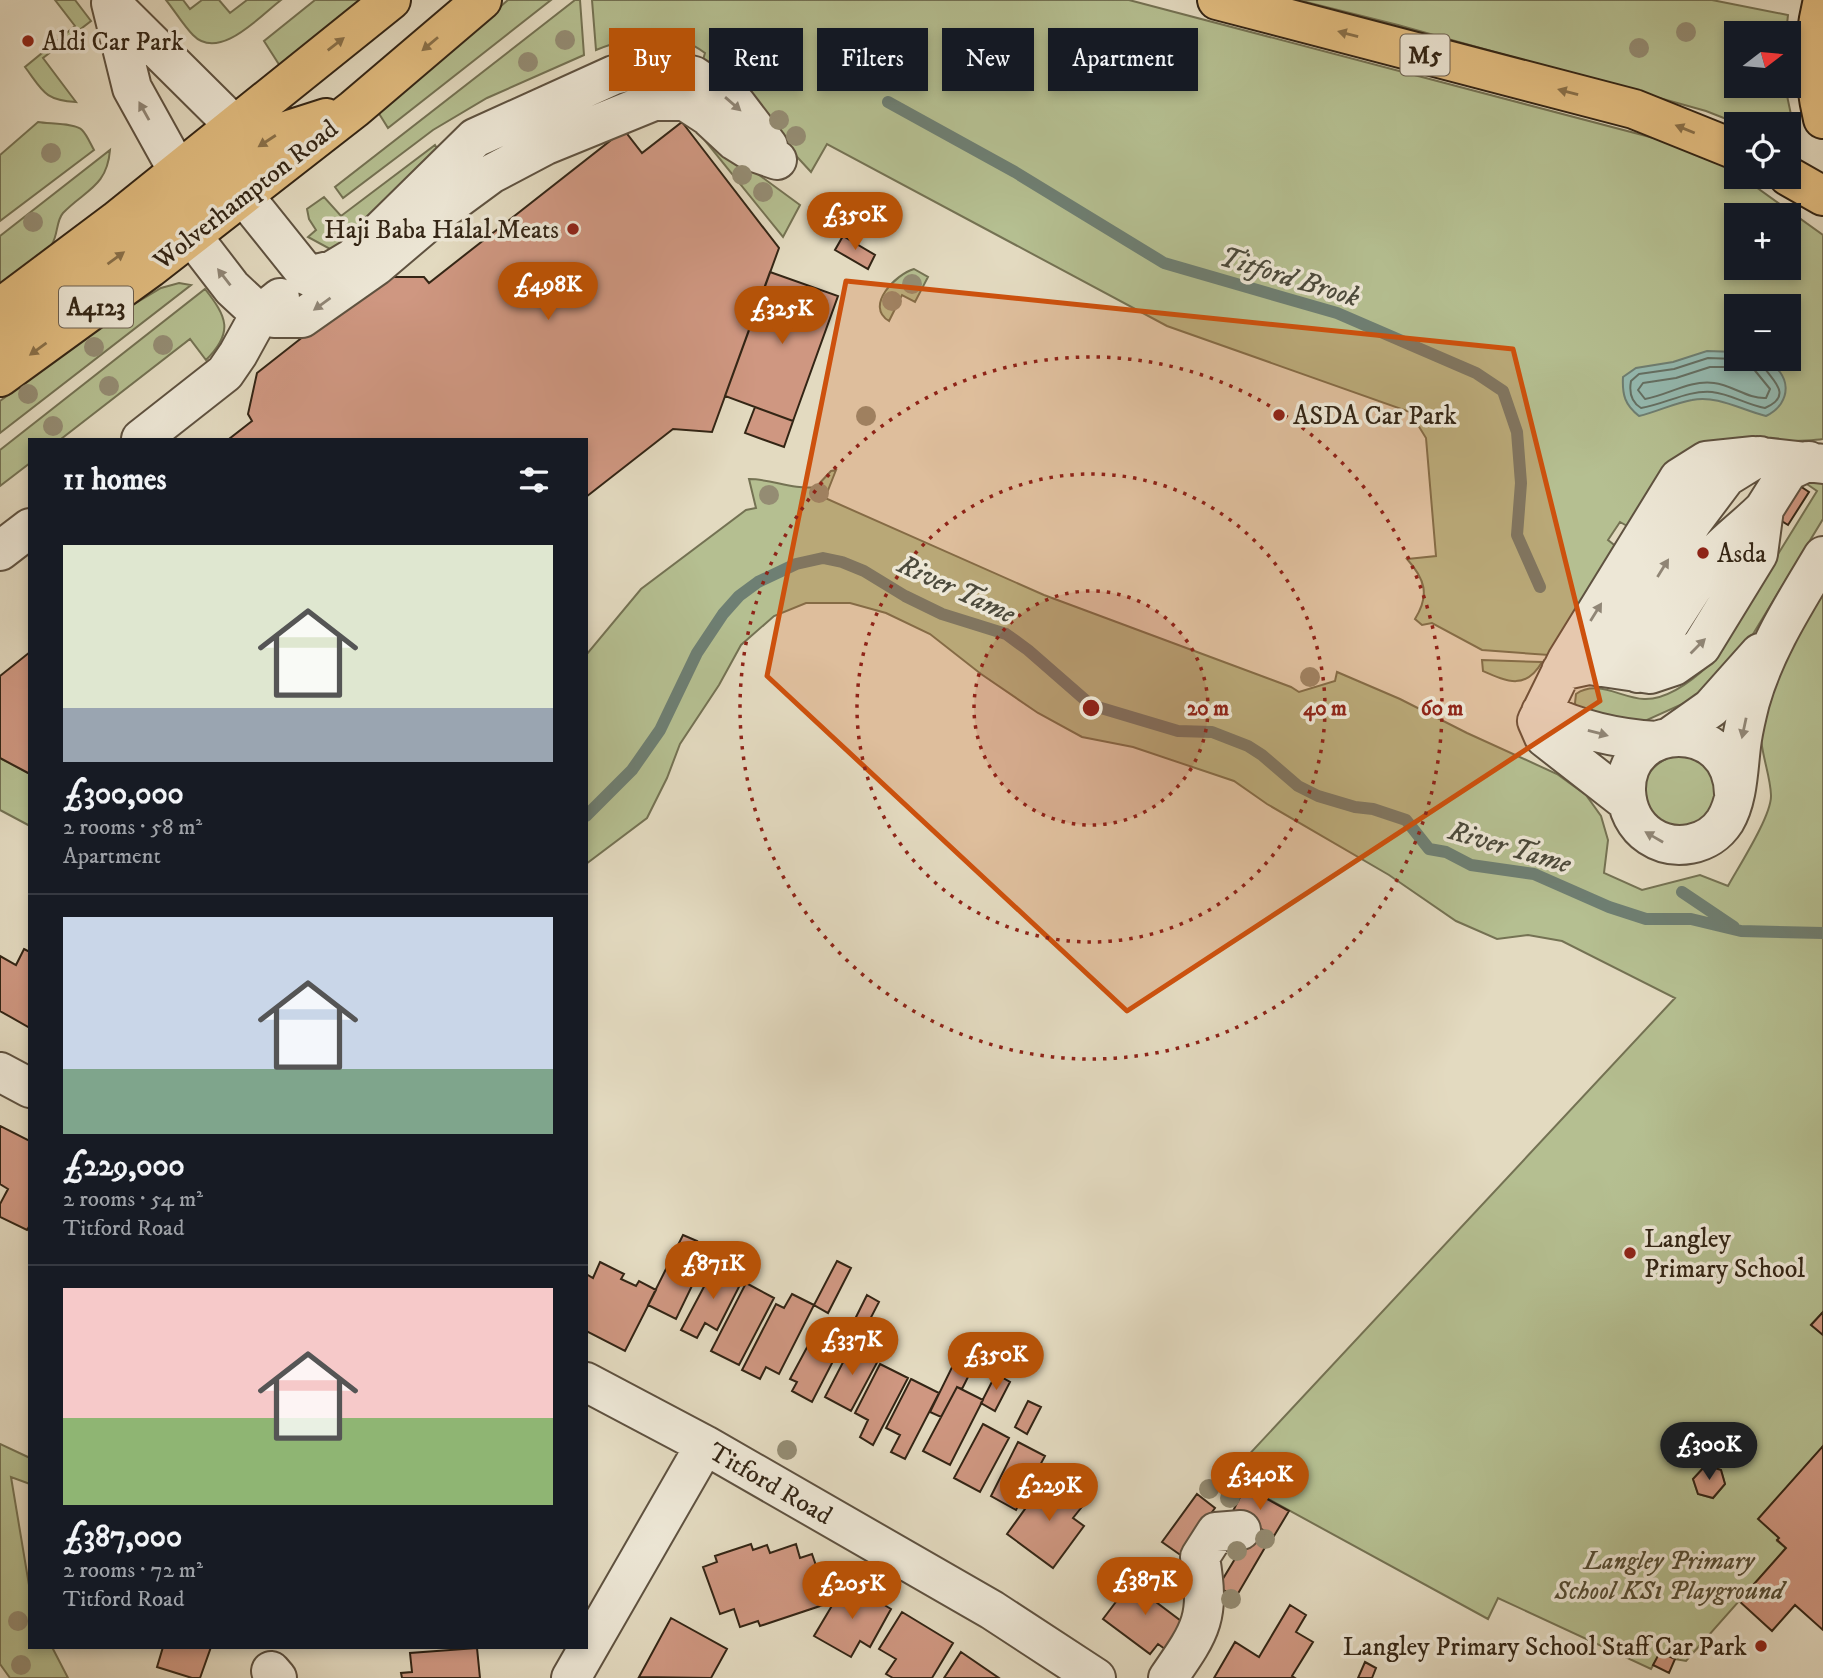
<!DOCTYPE html>
<meta charset="utf-8">
<style>
body{margin:0;font-family:"IM FELL DW Pica",serif;background:#242831;color:#f1f3f6;height:100vh;display:flex;flex-direction:column;font-size:26px;white-space:nowrap}
*{box-sizing:border-box;margin:0}
p{font-size:23px;color:#9ea1a6}
.icon{flex:none;width:38px;height:38px;fill:none;stroke:currentColor;stroke-width:2;stroke-linecap:round;stroke-linejoin:round}
.map{position:relative;flex:1;overflow:hidden}
.side{position:absolute;left:28px;top:438px;width:560px;height:1211px;display:flex;flex-direction:column;background:#171b24;border-radius:0px;box-shadow:0 4px 10px #0003}
.side>*{flex:none}
.top-card{position:absolute;left:609px;top:28px;width:665px;height:63px;display:flex;gap:14px}
.needle{width:46px;rotate:74deg}
.buttons{position:absolute;left:1724px;top:21px;display:grid;gap:14px}
.buttons a{display:grid;place-items:center;width:77px;height:77px;border-radius:0px;background:#171b24;box-shadow:0 4px 10px #0003;font-size:35px}
.price{position:absolute;translate:-50% -60px;padding:0 16px;border-radius:24px;background:#b45309;color:#fff;font-size:23px;line-height:46px;filter:drop-shadow(0 2px 4px #0008)}
.price::after{content:'';position:absolute;left:50%;top:42px;width:21px;height:16px;margin-left:-10px;background:inherit;clip-path:polygon(0 0,100% 0,50% 100%)}
.price.current{background:#222;color:#fff}
ul{padding:0;list-style:none}
li{display:grid;align-content:center;gap:14px;height:371px;padding:0 35px}
li+li{border-top:2px solid #363941}
li span{display:grid;place-items:center;height:217px;border-radius:0px;color:#555}
li>.icon{margin-inline-start:auto}
span .icon{width:126px;height:126px;fill:#fffc;stroke-width:1}
li b{font-size:30px}
h2{display:flex;justify-content:space-between;align-items:center;height:84px;padding:0 35px;font-size:30px}
.pill{padding:0 24px;border-radius:0px;background:#171b24;box-shadow:0 4px 10px #0003;font-size:24px;line-height:63px}
.pill.current{background:#b45309;color:#fff}
.map>svg:first-child{display:block}
.green{fill:#b5bf91;stroke:#747253;stroke-width:2;fill-rule:evenodd}
.water{fill:#95bbb2;stroke:#6e7f73;stroke-width:2}
.lines{fill:none;stroke-linecap:round;stroke-linejoin:round}
.shore{stroke:#647064;stroke-width:2}
.stream{stroke:#6e7f73;stroke-width:12}
.building{fill:#cf9781;stroke:#332515;stroke-width:2}
.minor-casing{stroke:#5f5240;stroke-width:42}
.highway-casing{stroke:#332515;stroke-width:42}
.minor{stroke:#ede7d6;stroke-width:38}
.highway{stroke:#e2bd80;stroke-width:38}
.tree{fill:#948c73}
.oneway{fill:#8a714a}
.oneway2{fill:#908676}
.marked{fill:#cd510d;fill-opacity:0.2;stroke:#cd510d;stroke-width:5;stroke-linejoin:round}
.ring{fill:none;stroke:#8f2418;stroke-width:3.5;stroke-dasharray:3.5 7}
.poi-dot{fill:#8f2418;stroke:#ede7d6;stroke-width:2.5}
.labels{text-anchor:middle;stroke-width:7;stroke-linejoin:round;paint-order:stroke}
.shield{fill:#ede7d6;stroke:#6b5f4f;stroke-width:2}
.shield-label{font-size:24px;font-weight:bold;fill:#332515}
.poi-label{font-size:26px;fill:#332515;stroke:#ede7d6;text-anchor:start}
.street-label{font-size:26px;fill:#332515;stroke:#ede7d6}
.park-label{font-size:26px;font-style:italic;fill:#544c34;stroke:#ede7d6}
.water-label{font-size:28px;font-style:italic;fill:#4c4a3c;stroke:#ede7d6}
.centre{fill:#8f2418;stroke:#ede7d6;stroke-width:3.5}
.ring-label{font-size:21px;text-anchor:middle;font-weight:bold;fill:#8f2418;stroke:#ede7d6;stroke-width:7;stroke-linejoin:round;paint-order:stroke}
</style>
<div class="map">
<svg width="1823" height="1678" viewBox="0 0 1823 1678">
<rect width="100%" height="100%" fill="#e3dac0"/>
<filter id="stains"><feTurbulence type="fractalNoise" baseFrequency=".00286" numOctaves="4"/><feColorMatrix values="0 0 0 0 .2 0 0 0 0 .09 0 0 0 0 .02 0 0 0 .5 -.17"/></filter>
<radialGradient id="worn" r=".72"><stop offset=".6" stop-color="#630" stop-opacity="0"/><stop offset="1" stop-color="#630" stop-opacity=".3"/></radialGradient>
<path class="green" d="M55,0H75L91,21L43,58L76,102C44,100 43,91 25,67L75,26Z
M166,0H183L190,9L202,0H219L230,13L247,0H281C260,16 219,62 193,35C183,25 175,11 166,0Z
M315,0H364L280,66L264,41Z
M508,0H551L388,128L378,112Z
M575,0H580L584,55L487,98L433,130L343,198L335,187Z
M592,0H1129L1688,147L1736,172V177H1742L1823,235V439C1786,445 1696,433 1670,463C1654,479 1641,507 1629,527L1620,522L1608,540L1618,548L1549,655L1482,650L1432,623L1422,625L1415,619C1430,595 1425,579 1407,559L1436,556L1426,438L1410,412L1167,326L827,144L811,172L752,108L701,67L705,53C672,28 633,35 596,50ZM1736,215H1788V268H1736ZM1736,306H1788V359H1736Z
M1298,0H1712L1788,15L1786,33H1736V86H1785L1798,148L1792,153L1789,151L1788,124H1739L1706,111L1398,25Z
M686,117L725,150L800,205L783,237Z
M38,122C49,124 76,123 82,130C87,135 90,143 94,150L0,221V155Z
M435,145L440,153L341,248L330,249L308,237L316,230L309,219L307,209L324,197L341,216Z
M110,150C107,187 85,190 63,213C56,221 58,235 52,244C47,252 10,276 0,284V236Z
M914,269L928,277L915,302L902,295L889,321C864,306 896,274 914,269Z
M179,283L191,285L0,433V401L126,309L161,288Z
M205,289C227,317 234,332 206,360L190,339L61,439H30V463L0,486V450Z
M836,470L825,498L1044,595L1291,687L1299,692L1335,681L1337,672L1400,699L1467,733L1557,774L1586,795L1601,816L1608,840L1604,873L1642,890L1700,875L1728,886C1739,866 1772,815 1771,795C1770,770 1757,746 1762,721C1770,672 1798,632 1823,591V1312L1811,1325L1823,1335V1446L1777,1541L1786,1548L1686,1661L1675,1659L1661,1652L1651,1669L1498,1598L1488,1619L1228,1477L1675,998L1562,941L1528,935L1497,939L1456,921L1389,875L1267,804L1234,781L1133,747L1082,737L1038,713L981,674L930,634L886,613L850,603H806L774,616L741,645L719,685L680,744L667,778L647,818L586,864V655L641,589L746,510L756,508L749,479C772,479 792,490 816,487L831,471ZM1706,1465L1721,1470L1725,1484L1713,1498L1698,1494L1693,1479Z
M1823,475V519L1747,644L1711,683L1687,702L1636,725L1578,712L1575,703L1576,694C1597,679 1621,698 1644,699C1668,700 1693,680 1710,664L1817,491L1798,478Z
M1482,660L1542,662C1526,690 1508,682 1483,671Z
M1679,755L1699,758L1723,788L1701,831L1653,822C1650,814 1643,803 1643,795C1642,773 1660,758 1679,755Z
M0,758L30,774V826L0,810Z
M0,1444L30,1458V1484L11,1477L30,1591V1647H52L68,1678H10L0,1664Z"/>
<path class="water" d="M1707,351L1736,352V359C1745,359 1756,357 1764,360C1792,372 1793,403 1766,416C1741,410 1718,395 1692,400C1674,403 1657,412 1639,416C1625,405 1622,395 1623,377L1636,368L1673,362Z"/>
<g class="lines">
<path class="shore" d="M1736,359L1708,358L1674,369L1639,374L1631,381C1629,392 1631,402 1641,408C1666,404 1687,390 1712,392C1731,394 1747,405 1765,408C1799,393 1763,375 1760,359
M1748,362L1770,389L1766,398C1748,399 1732,385 1714,383C1688,380 1669,395 1645,399L1638,390L1643,383L1676,378L1710,367H1737Z"/>
<path class="stream" d="M888,102L1015,172L1164,263L1337,313L1476,373L1503,391L1517,432L1521,483L1517,535L1540,587
M586,816L632,770L660,730L697,653L723,614L739,596L758,582L796,564L823,558L842,562L864,571L905,596L942,614L1006,634L1028,650L1091,705L1178,731L1212,732L1248,746L1262,755L1298,786L1318,796L1355,807L1373,809L1406,820L1429,849L1446,852L1471,865L1534,874L1609,907L1646,919H1691L1741,931L1823,933
M1682,892L1734,927"/>
</g>
<path class="building" d="M682,122L779,248L712,432L673,429L586,497V439H229L252,421L248,414L257,373L379,277H424L429,283L624,130L642,153Z
M843,236L875,255L868,269L835,250Z
M770,272L838,296L793,421L725,396Z
M755,407L793,421L784,447L745,433Z
M1794,482L1809,492L1788,525L1772,515Z
M30,652V774L0,758V676Z
M24,949L30,952V1028L0,1011V956L16,965Z
M0,1126L30,1141V1225L27,1230L0,1217V1204L8,1189L0,1184Z
M683,1235L697,1241L689,1256L703,1263L676,1319L648,1305Z
M837,1261L851,1268L828,1313L814,1305Z
M600,1262L624,1274L621,1279L636,1286L639,1281L656,1290L625,1351L586,1331V1274L593,1278Z
M716,1264L743,1279L717,1330L705,1323L697,1338L681,1330Z
M746,1283L774,1298L739,1365L711,1351Z
M792,1294L814,1305L779,1374L766,1367L760,1379L742,1370L776,1304L784,1308Z
M867,1295L879,1302L865,1329L853,1323Z
M1823,1312V1335L1811,1325Z
M819,1325L845,1338L812,1402L792,1391L797,1382L790,1379Z
M853,1343L880,1357L851,1411L825,1397Z
M959,1353L976,1361L962,1389L957,1387L941,1417L930,1412Z
M880,1364L908,1378L873,1445L860,1437L868,1420L855,1413Z
M996,1374L1010,1382L995,1411L981,1403Z
M911,1379L939,1393L905,1459L891,1452L900,1435L886,1428Z
M957,1387L983,1400L950,1465L923,1451Z
M1028,1401L1041,1407L1027,1434L1015,1427Z
M983,1424L1009,1438L980,1492L954,1478Z
M1018,1442L1045,1456L1016,1510L991,1496Z
M1823,1446V1630L1795,1605L1772,1631L1739,1601L1786,1548L1777,1540L1779,1538L1758,1519Z
M1706,1465L1721,1470L1725,1484L1713,1498L1698,1494L1693,1479Z
M1048,1477L1085,1503L1073,1518L1084,1526L1053,1568L1007,1534Z
M1245,1487L1289,1511L1274,1536L1232,1513Z
M1197,1494L1215,1508L1199,1530L1189,1561L1162,1542Z
M1250,1534L1267,1544L1236,1597L1218,1587Z
M751,1544L753,1550L767,1545L770,1553L796,1544L800,1558L812,1554L829,1603L760,1626L758,1621L740,1627L734,1609L720,1614L703,1567L717,1562L715,1556Z
M1137,1574L1163,1592L1156,1602L1189,1627L1169,1652L1158,1644L1150,1654L1103,1619Z
M846,1582L891,1609L870,1647L860,1641L851,1657L814,1636Z
M1290,1605L1306,1615L1296,1632L1313,1642L1292,1676L1295,1678H1214L1235,1642L1259,1657Z
M902,1612L953,1643L932,1678H893L886,1674L896,1659L879,1649Z
M671,1618L727,1649L711,1678L639,1677Z
M163,1647H211L200,1678H192L157,1667Z
M477,1648L480,1678H402L401,1673L412,1672L410,1653Z
M961,1652L999,1678H944Z
M1660,1652L1675,1659L1669,1673L1653,1665Z
M1365,1662L1376,1668L1372,1678H1358Z"/>
<g class="lines">
<g class="minor-casing">
<path id="minor" d="M111,3L234,125L229,159
M111,3L132,88L178,171
M243,195L308,276L333,270L353,258L475,138L614,75L642,68L671,70L694,76L736,104L768,146
M195,205L192,236L232,288L260,314L274,318H302L376,266L442,210L491,174L546,145L654,101H685L708,116L735,141L751,151L777,160
M141,439L225,373L238,354L260,314L280,298
M0,551L30,528
M1600,667L1693,521L1726,477L1760,456
M1561,671L1589,665L1650,674L1674,666L1701,647L1758,554L1764,509L1788,471L1809,461
M1638,673L1713,556C1729,539 1747,526 1764,509
M1541,712C1579,730 1615,739 1657,741
M1670,737L1711,708L1760,653
M1734,794C1733,717 1624,720 1626,791C1627,809 1635,826 1650,836C1674,852 1709,846 1725,821C1739,798 1738,764 1742,739C1744,726 1747,714 1750,702C1765,649 1795,603 1823,556
M1626,801L1544,737L1537,721L1567,660L1679,478L1706,461L1754,456L1823,464
M0,1072L30,1088
M586,1382L705,1445L992,1610L1096,1678
M271,1671L277,1678
M571,1678L705,1445
M1168,1678C1202,1629 1210,1618 1200,1557L1216,1532L1241,1530"/>
</g>
<g class="highway-casing">
<path id="highway" d="M1217,0L1634,109L1736,150
M1823,0C1812,45 1813,74 1823,119
M178,171L227,169L273,135L326,118
M1788,176L1823,196
M0,308L116,221L391,0
M0,336H9L195,200L212,198
M0,377L150,268L354,109L482,0"/>
</g>
<use href="#minor" class="minor"/>
<use href="#highway" class="highway"/>
</g>
<g class="tree">
<circle cx="1686" cy="32" r="10"/>
<circle cx="565" cy="40" r="10"/>
<circle cx="1639" cy="48" r="10"/>
<circle cx="528" cy="62" r="10"/>
<circle cx="779" cy="120" r="10"/>
<circle cx="796" cy="136" r="10"/>
<circle cx="51" cy="153" r="10"/>
<circle cx="742" cy="175" r="10"/>
<circle cx="763" cy="192" r="10"/>
<circle cx="33" cy="222" r="10"/>
<circle cx="912" cy="284" r="10"/>
<circle cx="892" cy="301" r="10"/>
<circle cx="163" cy="345" r="10"/>
<circle cx="94" cy="347" r="10"/>
<circle cx="109" cy="386" r="10"/>
<circle cx="28" cy="394" r="10"/>
<circle cx="866" cy="416" r="10"/>
<circle cx="53" cy="426" r="10"/>
<circle cx="819" cy="493" r="10"/>
<circle cx="769" cy="495" r="10"/>
<circle cx="1310" cy="677" r="10"/>
<circle cx="787" cy="1450" r="10"/>
<circle cx="1209" cy="1489" r="10"/>
<circle cx="1230" cy="1498" r="10"/>
<circle cx="1265" cy="1539" r="10"/>
<circle cx="1237" cy="1551" r="10"/>
<circle cx="1231" cy="1599" r="10"/>
<circle cx="18" cy="1621" r="10"/>
<circle cx="21" cy="1665" r="10"/>
</g>
<defs><path id="oneway-solid" d="M-6-.8H1V-3.2L6.5 0L1 3.2V.8H-6Z" transform="scale(1.75)"/></defs>
<g class="oneway">
<use href="#oneway-solid" transform="translate(1348 34) rotate(-165)"/>
<use href="#oneway-solid" transform="translate(336 44) rotate(-38)"/>
<use href="#oneway-solid" transform="translate(430 44) rotate(140)"/>
<use href="#oneway-solid" transform="translate(1568 92) rotate(-165)"/>
<use href="#oneway-solid" transform="translate(1685 129) rotate(-158)"/>
<use href="#oneway-solid" transform="translate(267 141) rotate(147)"/>
<use href="#oneway-solid" transform="translate(116 258) rotate(-36)"/>
<use href="#oneway-solid" transform="translate(38 349) rotate(144)"/>
</g>
<g class="oneway2">
<use href="#oneway-solid" transform="translate(733 104) rotate(41)"/>
<use href="#oneway-solid" transform="translate(144 111) rotate(-119)"/>
<use href="#oneway-solid" transform="translate(224 277) rotate(-128)"/>
<use href="#oneway-solid" transform="translate(322 304) rotate(144)"/>
<use href="#oneway-solid" transform="translate(1663 568) rotate(-58)"/>
<use href="#oneway-solid" transform="translate(1596 612) rotate(-58)"/>
<use href="#oneway-solid" transform="translate(1698 646) rotate(-45)"/>
<use href="#oneway-solid" transform="translate(1744 728) rotate(102)"/>
<use href="#oneway-solid" transform="translate(1598 733) rotate(15)"/>
<use href="#oneway-solid" transform="translate(1654 837) rotate(-150)"/>
</g>
<path class="marked" d="M846,281L1513,349L1600,701L1127,1011L767,676Z"/>
<circle cx="1091" cy="708" r="117" fill="#8f2418" fill-opacity=".12"/>
<g class="ring">
<circle cx="1091" cy="708" r="117"/>
<circle cx="1091" cy="708" r="234"/>
<circle cx="1091" cy="708" r="351"/>
</g>
<g class="poi-dot">
<circle cx="28" cy="41" r="7"/>
<circle cx="573" cy="229" r="7"/>
<circle cx="1279" cy="415" r="7"/>
<circle cx="1703" cy="553" r="7"/>
<circle cx="1630" cy="1253" r="7"/>
<circle cx="1761" cy="1646" r="7"/>
</g>
<g class="labels">
<g class="shield">
<rect x="1400.5" y="34.5" width="49" height="41" rx="5"/>
<rect x="59" y="286.5" width="74" height="41" rx="5"/>
</g>
<g class="shield-label">
<text x="1425" y="63">M5</text>
<text x="96" y="315">A4123</text>
</g>
<g class="poi-label">
<text x="42" y="50">Aldi Car Park</text>
<text x="559" y="238" text-anchor="end">Haji Baba Halal Meats</text>
<text x="1293" y="424">ASDA Car Park</text>
<text x="1717" y="562">Asda</text>
<text x="1644" y="1247">Langley<tspan x="1644" dy="30">Primary School</tspan></text>
<text x="1747" y="1655" text-anchor="end">Langley Primary School Staff Car Park</text>
</g>
<g class="street-label">
<text transform="translate(245 194) rotate(-38)" y="9">Wolverhampton Road</text>
<text transform="translate(771 1483) rotate(30)" y="9">Titford Road</text>
</g>
<g class="park-label">
<text x="1669" y="1569">Langley Primary<tspan x="1669" dy="30">School KS1 Playground</tspan></text>
</g>
<g class="water-label">
<text transform="translate(1290 276) rotate(17)" y="10">Titford Brook</text>
<text transform="translate(957 588) rotate(25)" y="10">River Tame</text>
<text transform="translate(1510 846) rotate(16)" y="10">River Tame</text>
</g>
</g>
<circle cx="1091" cy="708" r="10" class="centre"/>
<g class="ring-label">
<text x="1208" y="715">20 m</text>
<text x="1325" y="715">40 m</text>
<text x="1442" y="715">60 m</text>
</g>
<rect width="100%" height="100%" filter="url(#stains)"/>
<rect width="100%" height="100%" fill="url(#worn)"/>
</svg>
<div class="buttons">
<a><svg class="needle" viewBox="-14 -14 28 28"><path d="M0-13l5 13h-10z" fill="#e53935"/><path d="M0 13l5-13h-10z" fill="#9ea1a6"/></svg></a>
<a><svg class="icon" aria-label="locate" viewBox="0 0 24 24"><circle cx="12" cy="12" r="6"/><path d="M12 2v4M12 18v4M2 12h4M18 12h4"/></svg></a>
<a>+</a>
<a>−</a>
</div>
<b class="price" style="left:855px;top:252px">£350K</b>
<b class="price" style="left:548px;top:322px">£498K</b>
<b class="price" style="left:782px;top:346px">£325K</b>
<b class="price" style="left:713px;top:1301px">£871K</b>
<b class="price" style="left:852px;top:1377px">£337K</b>
<b class="price" style="left:996px;top:1392px">£350K</b>
<b class="price current" style="left:1709px;top:1482px">£300K</b>
<b class="price" style="left:1260px;top:1512px">£340K</b>
<b class="price" style="left:1049px;top:1523px">£229K</b>
<b class="price" style="left:1145px;top:1617px">£387K</b>
<b class="price" style="left:852px;top:1621px">£205K</b>
<div class="top-card">
<a class="pill current">Buy</a>
<a class="pill">Rent</a>
<a class="pill">Filters</a>
<a class="pill">New</a>
<a class="pill">Apartment</a>
</div>
<section class="side">
<h2>11 homes<svg class="icon" aria-label="filters" viewBox="0 0 24 24"><path d="M4 7h16M4 17h16"/><circle cx="9" cy="7" r="2"/><circle cx="15" cy="17" r="2"/></svg></h2>
<ul>
<li><span style="background:linear-gradient(#dfe7d0 75%,#9aa5b1 0)"><svg class="icon" aria-label="home" viewBox="0 0 24 24"><path d="M3 11l9-7 9 7M6 9v11h12V9"/></svg></span><div><b>£300,000</b><p>2 rooms · 58 m²</p><p>Apartment</p></div></li>
<li><span style="background:linear-gradient(#c9d6e8 70%,#7fa58c 0)"><svg class="icon" aria-label="home" viewBox="0 0 24 24"><path d="M3 11l9-7 9 7M6 9v11h12V9"/></svg></span><div><b>£229,000</b><p>2 rooms · 54 m²</p><p>Titford Road</p></div></li>
<li><span style="background:linear-gradient(#f6c9c9 60%,#8fb573 0)"><svg class="icon" aria-label="home" viewBox="0 0 24 24"><path d="M3 11l9-7 9 7M6 9v11h12V9"/></svg></span><div><b>£387,000</b><p>2 rooms · 72 m²</p><p>Titford Road</p></div></li>
</ul>
</section>
</div>
